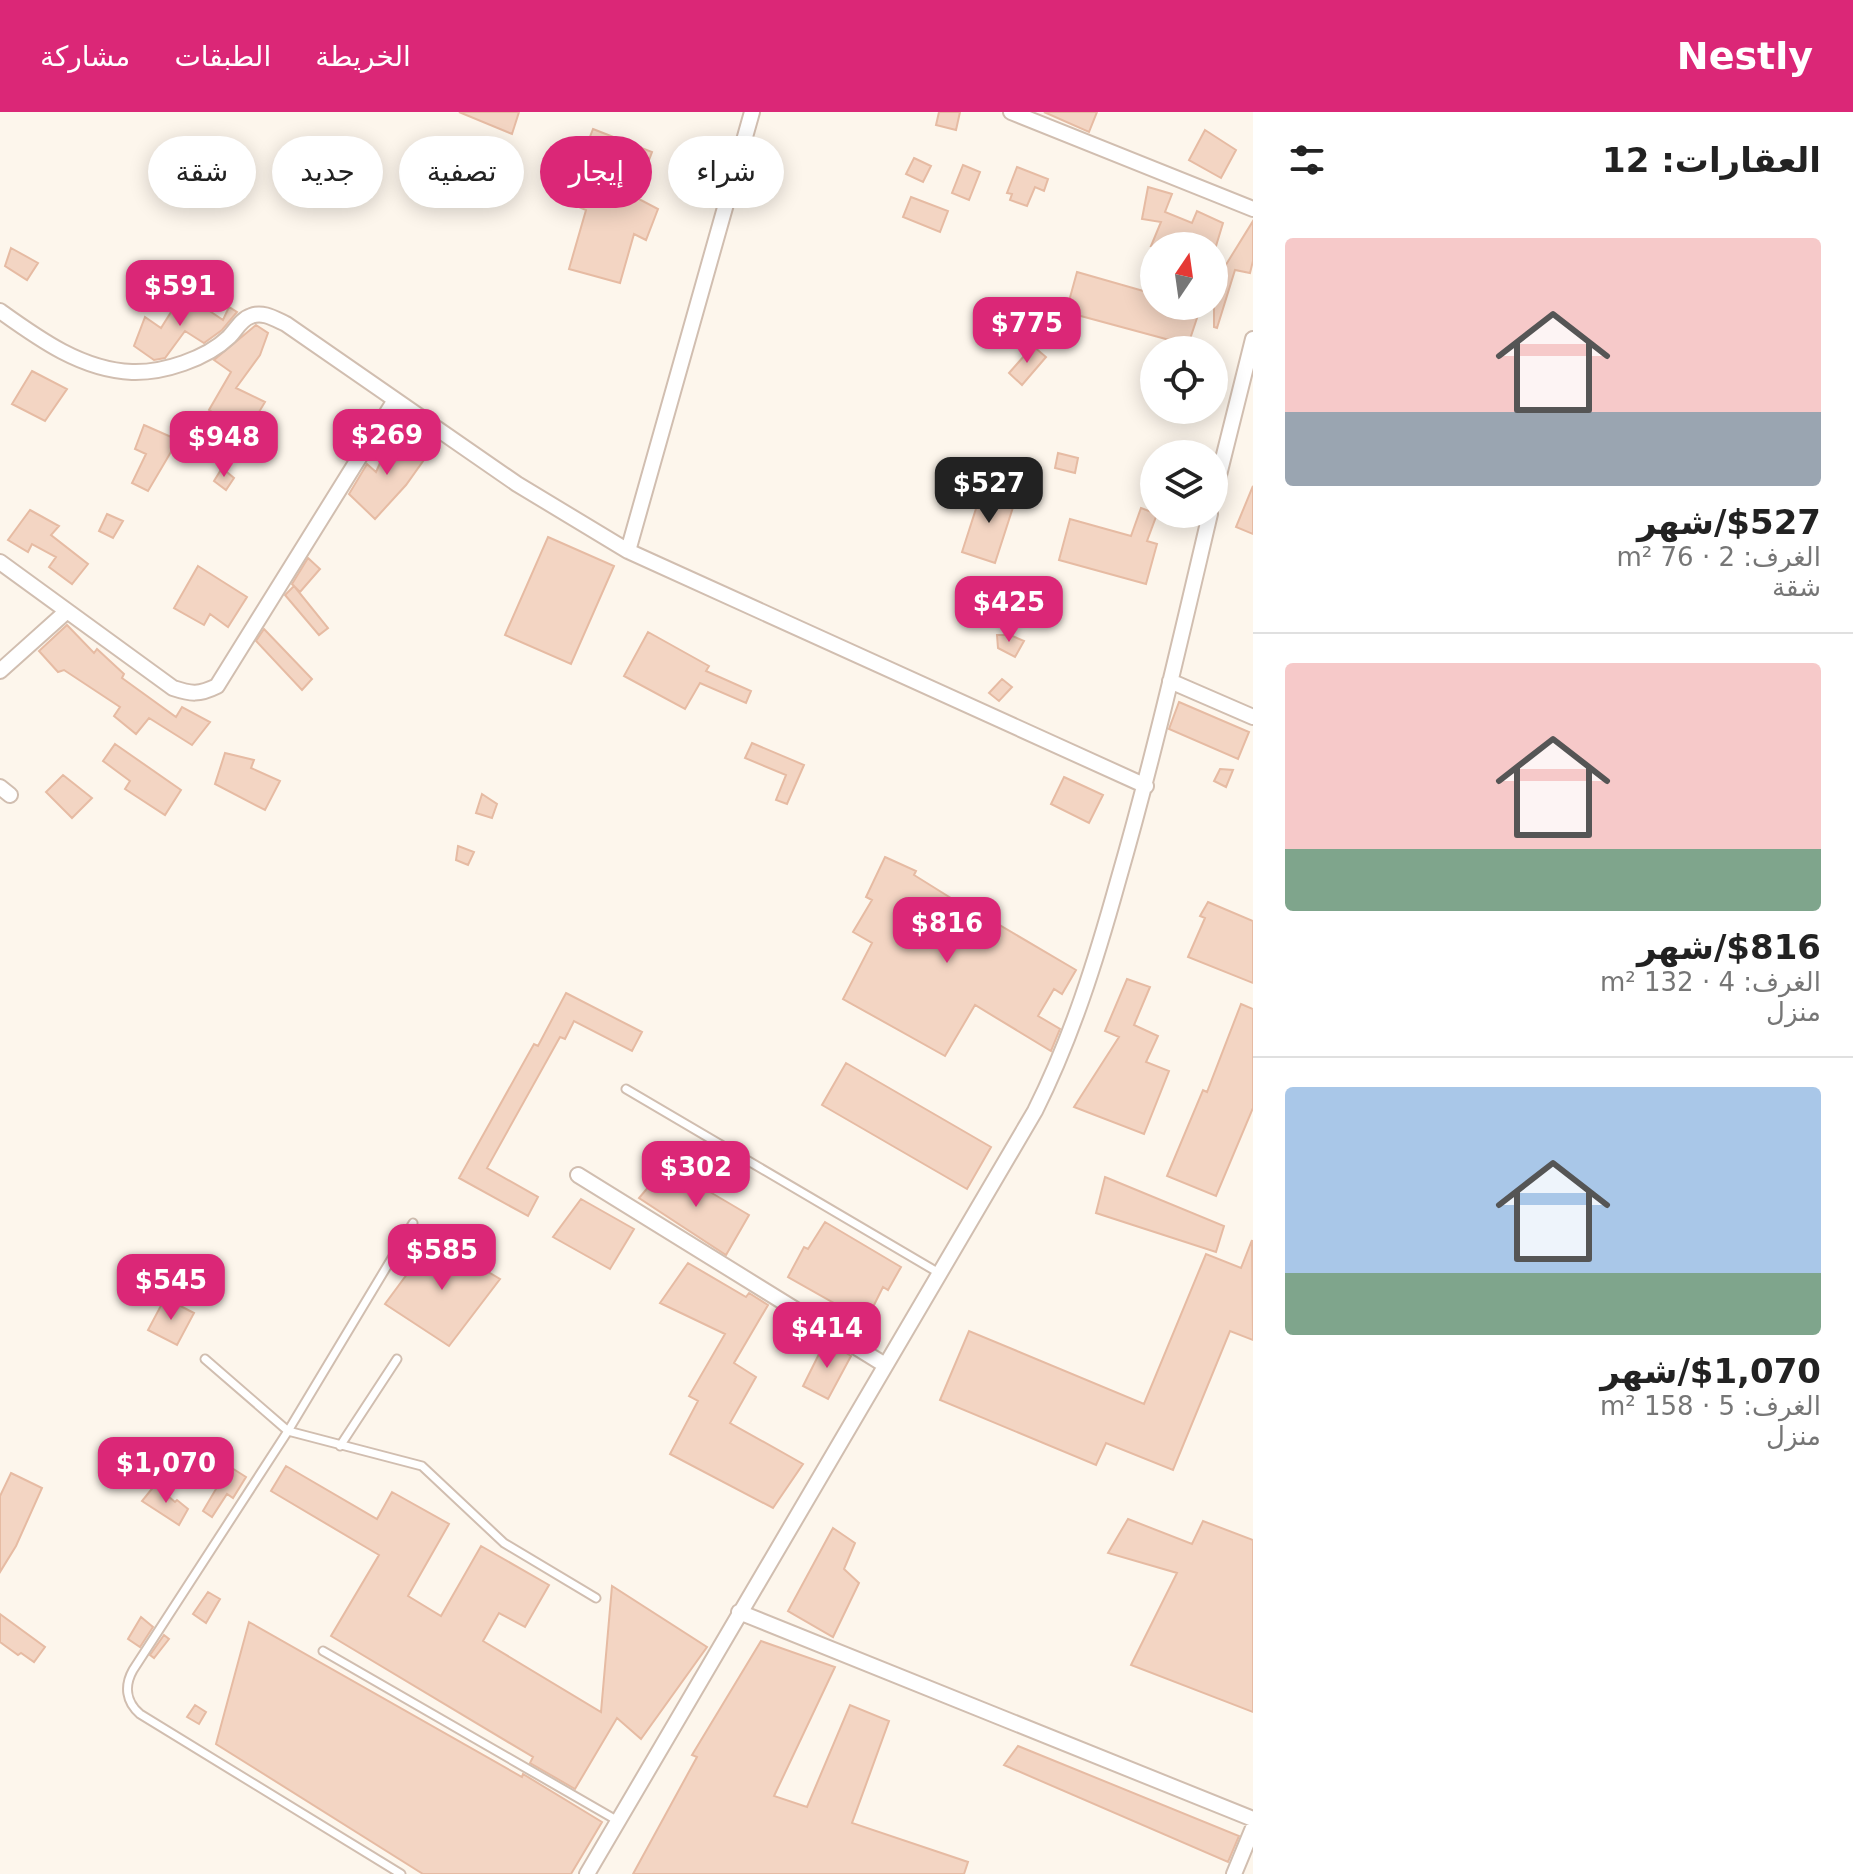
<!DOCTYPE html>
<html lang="ar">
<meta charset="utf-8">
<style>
body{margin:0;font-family:"DejaVu Sans",Cairo,sans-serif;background:#f2f2f2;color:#222;direction:rtl;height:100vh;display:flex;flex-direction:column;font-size:30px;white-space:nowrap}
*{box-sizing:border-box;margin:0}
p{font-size:26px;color:#767676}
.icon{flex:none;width:44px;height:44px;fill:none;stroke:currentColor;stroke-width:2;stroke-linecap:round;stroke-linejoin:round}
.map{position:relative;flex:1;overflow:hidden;direction:ltr}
.side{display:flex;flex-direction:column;background:#fff;width:600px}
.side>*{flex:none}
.top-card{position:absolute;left:24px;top:24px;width:760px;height:72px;direction:rtl;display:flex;gap:16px}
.needle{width:52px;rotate:13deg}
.controls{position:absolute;left:1140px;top:120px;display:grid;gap:16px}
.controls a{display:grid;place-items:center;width:88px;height:88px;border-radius:50%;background:#fff;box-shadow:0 4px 20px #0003;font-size:40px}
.price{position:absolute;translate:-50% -68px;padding:0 18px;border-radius:16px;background:#db2777;color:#fff;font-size:26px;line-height:52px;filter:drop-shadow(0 2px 4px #0008)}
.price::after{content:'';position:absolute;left:50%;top:48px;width:24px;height:18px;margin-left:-12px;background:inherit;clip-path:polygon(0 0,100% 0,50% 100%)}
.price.current{background:#222;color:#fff}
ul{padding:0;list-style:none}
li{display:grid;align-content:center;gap:16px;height:424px;padding:0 32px}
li+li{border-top:2px solid #e0e0e0}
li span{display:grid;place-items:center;height:248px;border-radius:8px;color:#555}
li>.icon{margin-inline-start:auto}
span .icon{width:144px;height:144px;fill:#fffc;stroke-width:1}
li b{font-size:34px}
h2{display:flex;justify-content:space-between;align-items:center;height:96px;padding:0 32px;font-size:34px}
.chip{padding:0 28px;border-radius:36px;background:#fff;box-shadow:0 4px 20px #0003;font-size:28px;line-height:72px}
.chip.current{background:#db2777;color:#fff}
header{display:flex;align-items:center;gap:48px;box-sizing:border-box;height:112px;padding:0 40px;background:#db2777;color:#fff}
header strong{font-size:38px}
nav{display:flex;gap:44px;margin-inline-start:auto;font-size:28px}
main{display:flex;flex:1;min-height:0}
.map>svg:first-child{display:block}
.building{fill:#f3d5c3;stroke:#e6bba3;stroke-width:2}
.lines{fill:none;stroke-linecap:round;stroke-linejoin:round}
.lane-casing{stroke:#d1beb0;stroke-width:11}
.street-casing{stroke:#d1beb0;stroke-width:18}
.lane{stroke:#fff;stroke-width:7}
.street{stroke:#fff;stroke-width:14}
</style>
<header>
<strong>Nestly</strong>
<nav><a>الخريطة</a><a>الطبقات</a><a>مشاركة</a></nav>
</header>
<main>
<section class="side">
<h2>العقارات: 12<svg class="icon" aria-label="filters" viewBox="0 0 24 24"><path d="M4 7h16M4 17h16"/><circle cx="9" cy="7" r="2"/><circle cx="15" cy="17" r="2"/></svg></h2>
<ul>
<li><span style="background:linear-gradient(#f6c9c9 70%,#9aa5b1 0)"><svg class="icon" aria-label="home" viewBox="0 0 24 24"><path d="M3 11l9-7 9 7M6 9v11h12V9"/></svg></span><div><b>$527/شهر</b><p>الغرف: 2 · 76 m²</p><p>شقة</p></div></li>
<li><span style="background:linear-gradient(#f6c9c9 75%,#7fa58c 0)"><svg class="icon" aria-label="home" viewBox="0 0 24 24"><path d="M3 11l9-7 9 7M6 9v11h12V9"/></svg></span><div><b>$816/شهر</b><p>الغرف: 4 · 132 m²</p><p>منزل</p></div></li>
<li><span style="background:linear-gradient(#a9c7e8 75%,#7fa58c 0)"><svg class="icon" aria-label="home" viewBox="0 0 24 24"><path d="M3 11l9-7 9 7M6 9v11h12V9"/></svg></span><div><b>$1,070/شهر</b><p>الغرف: 5 · 158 m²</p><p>منزل</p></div></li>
</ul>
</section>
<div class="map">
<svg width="1253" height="1762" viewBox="0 0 1253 1762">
<rect width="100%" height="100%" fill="#fdf6ec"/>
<path class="building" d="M459,0H519L512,22Z
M939,0H960L956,18L936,13Z
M1044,0H1097L1089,20Z
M593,17L652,40L635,85L658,97L646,128L634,122L620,171L569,157L586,98L565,89Z
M1205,18L1236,38L1221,66L1189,48Z
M680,41L699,47L693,60L675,53Z
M914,46L931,54L923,70L906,62Z
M963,53L980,60L969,88L952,81Z
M1017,55L1048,67L1044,79L1035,75L1027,94L1010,88L1012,82L1007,81Z
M1148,75L1172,82L1165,100L1192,111L1197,99L1223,111L1216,134H1151L1161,110L1142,107Z
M911,85L948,99L940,120L903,105Z
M1253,109V149L1250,161L1235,158L1217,216L1214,215V172Z
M11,136L38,151L27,168L5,154Z
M1077,160L1154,182V194H1201L1188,233L1066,200Z
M183,181L223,208L229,195L237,200L222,218L204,231L185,219L165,246L154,248L134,234L145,205L161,216Z
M256,213L268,221L260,243L236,276L265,290L247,320L209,298L231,260L214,248Z
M1033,234L1046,245L1022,273L1009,261Z
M32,259L67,277L45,309L12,292Z
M144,313L178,328L148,379L132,371L146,342L135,337Z
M393,322L426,345L406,373L375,407L349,382L367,352L376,360Z
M1058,341L1078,346L1075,361L1055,356Z
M222,356L234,366L226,378L214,369Z
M1253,374V422L1236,415Z
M983,375L1016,386L995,451L962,440Z
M1141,396L1157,402L1147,429L1157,432L1146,472L1059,448L1070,407L1131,424Z
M30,398L59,414L51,423L88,452L72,472L49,455L56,445L32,432L28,440L8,428Z
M107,402L123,409L113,426L99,419Z
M548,425L614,454L571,552L505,523Z
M308,446L320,457L300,480L292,472Z
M198,454L247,485L228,515L210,502L204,513L174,496Z
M294,474L328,516L319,523L285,483Z
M67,513L94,541L97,537L124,562L122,566L176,605L182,595L210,610L192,633L149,606L136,622L114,604L120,595L64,558L58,560L39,539Z
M264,517L312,567L302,578L256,529Z
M648,520L709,554L706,559L751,579L746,591L700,571L685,597L624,564Z
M997,523H1010L1024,529L1015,545L998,536Z
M1002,567L1012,575L999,589L989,581Z
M1179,590L1249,620L1238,647L1169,617Z
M752,631L804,653L787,692L776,688L786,663L745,646Z
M115,632L181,678L165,703L125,677L130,669L103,649Z
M225,641L254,648L251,656L280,669L265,698L215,672Z
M1220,657L1233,658L1226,675L1214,669Z
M63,663L92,686L72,706L46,680Z
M1064,665L1103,683L1089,711L1051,692Z
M482,682L497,692L492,706L476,701Z
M458,734L474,740L468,753L456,748Z
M885,745L916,759L914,763L983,806L984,804L1076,858L1062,882L1054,877L1038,904L1060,917L1051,939L975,893L945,944L843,887L872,831L853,820L872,788L866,785Z
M1208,790L1253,809V871L1188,845L1205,806L1200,804Z
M1127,867L1150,875L1134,913L1158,924L1146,950L1169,959L1144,1022L1074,995L1119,925L1105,919Z
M566,881L642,920L632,939L574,909L565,927L560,925L487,1056L538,1085L528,1104L459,1066L534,932L538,934Z
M1241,892L1253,897V996L1216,1084L1167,1064L1203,978L1207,980Z
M846,951L991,1035L967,1077L822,993Z
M666,1054L749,1103L726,1143L639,1086Z
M1105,1065L1224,1114L1216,1140L1096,1101Z
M581,1087L634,1117L610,1157L553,1125Z
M825,1110L901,1155L888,1178L883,1175L866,1209L788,1165L804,1135L808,1137Z
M433,1127L500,1167L449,1234L385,1192Z
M1252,1128L1253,1228L1230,1219L1173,1358L1106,1331L1096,1353L940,1288L969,1219L1144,1292L1206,1142L1241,1156Z
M688,1151L746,1185L749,1181L768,1193L734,1251L756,1265L730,1311L803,1352L773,1396L670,1342L698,1289L689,1284L725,1222L660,1191Z
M165,1186L194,1201L177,1233L148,1218Z
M826,1228L851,1244L828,1287L803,1274Z
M216,1346L246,1365L233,1386L227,1382L212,1405L203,1399L216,1377L203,1370Z
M286,1354L377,1407L392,1380L449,1412L408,1484L441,1504L481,1434L549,1473L525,1515L499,1501L483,1529L601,1600L612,1474L707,1535L641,1627L617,1606L575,1677L530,1651L533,1645L331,1524L379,1443L271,1379Z
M11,1361L42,1376L16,1434L0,1460V1384Z
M155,1373L175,1390L177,1388L188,1397L179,1413L142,1389Z
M1128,1407L1192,1432L1203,1409L1253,1428V1600L1131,1553L1177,1461L1108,1441Z
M833,1416L855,1431L844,1457L859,1471L833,1525L788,1499Z
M208,1480L220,1487L206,1511L193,1502Z
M0,1502L45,1535L34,1550L21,1541L18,1543L0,1530Z
M141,1505L153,1515L140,1535L128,1527Z
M249,1510L522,1665L523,1662L602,1710L571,1762H423L216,1632Z
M164,1523L169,1527L154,1546L150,1543Z
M761,1529L835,1555L774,1684L807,1695L850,1593L889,1609L852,1711L968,1750L964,1762H633L697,1645L692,1643Z
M195,1593L206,1600L199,1612L187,1605Z
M1018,1634L1239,1724L1228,1750L1004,1653Z"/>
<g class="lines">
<g class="lane-casing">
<path id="lane" d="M626,977L939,1161
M205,1247L288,1319L422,1354L504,1431L596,1486
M340,1334L397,1247
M323,1539L618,1709
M401,1762L140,1602C126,1590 124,1574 133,1558L288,1319L413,1111"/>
</g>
<g class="street-casing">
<path id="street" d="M752,0L628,439L1146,674
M1011,0L1253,97
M0,199C39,227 82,258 132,260C163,261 206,247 229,225C236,218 241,207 251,204C263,199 275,207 286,212L517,372L628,439
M1214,383L1253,227
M0,450L173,576C191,582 199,583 217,574L395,288
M0,559L67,499
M1170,569L1253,605
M0,675L10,683
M578,1063L885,1253
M739,1500L1253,1707
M587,1762L1035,999C1072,925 1096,848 1118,769C1153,648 1181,525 1210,402
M1234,1762L1253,1716"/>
</g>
<use href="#lane" class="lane"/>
<use href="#street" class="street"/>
</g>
</svg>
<div class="controls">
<a><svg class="needle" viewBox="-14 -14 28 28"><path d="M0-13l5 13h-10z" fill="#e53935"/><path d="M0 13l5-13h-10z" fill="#767676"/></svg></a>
<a><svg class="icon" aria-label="locate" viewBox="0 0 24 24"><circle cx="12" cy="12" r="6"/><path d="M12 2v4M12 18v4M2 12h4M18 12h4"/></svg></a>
<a><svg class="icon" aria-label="layers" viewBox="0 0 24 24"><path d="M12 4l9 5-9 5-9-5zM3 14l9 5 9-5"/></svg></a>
</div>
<b class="price" style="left:180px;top:216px">$591</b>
<b class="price" style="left:1027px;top:253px">$775</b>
<b class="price" style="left:387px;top:365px">$269</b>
<b class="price" style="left:224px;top:367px">$948</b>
<b class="price current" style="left:989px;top:413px">$527</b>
<b class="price" style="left:1009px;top:532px">$425</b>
<b class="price" style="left:947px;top:853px">$816</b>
<b class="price" style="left:696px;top:1097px">$302</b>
<b class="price" style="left:442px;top:1180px">$585</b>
<b class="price" style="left:171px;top:1210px">$545</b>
<b class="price" style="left:827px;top:1258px">$414</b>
<b class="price" style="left:166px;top:1393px">$1,070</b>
<div class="top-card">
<a class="chip">شراء</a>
<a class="chip current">إيجار</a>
<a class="chip">تصفية</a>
<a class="chip">جديد</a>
<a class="chip">شقة</a>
</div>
</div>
</main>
